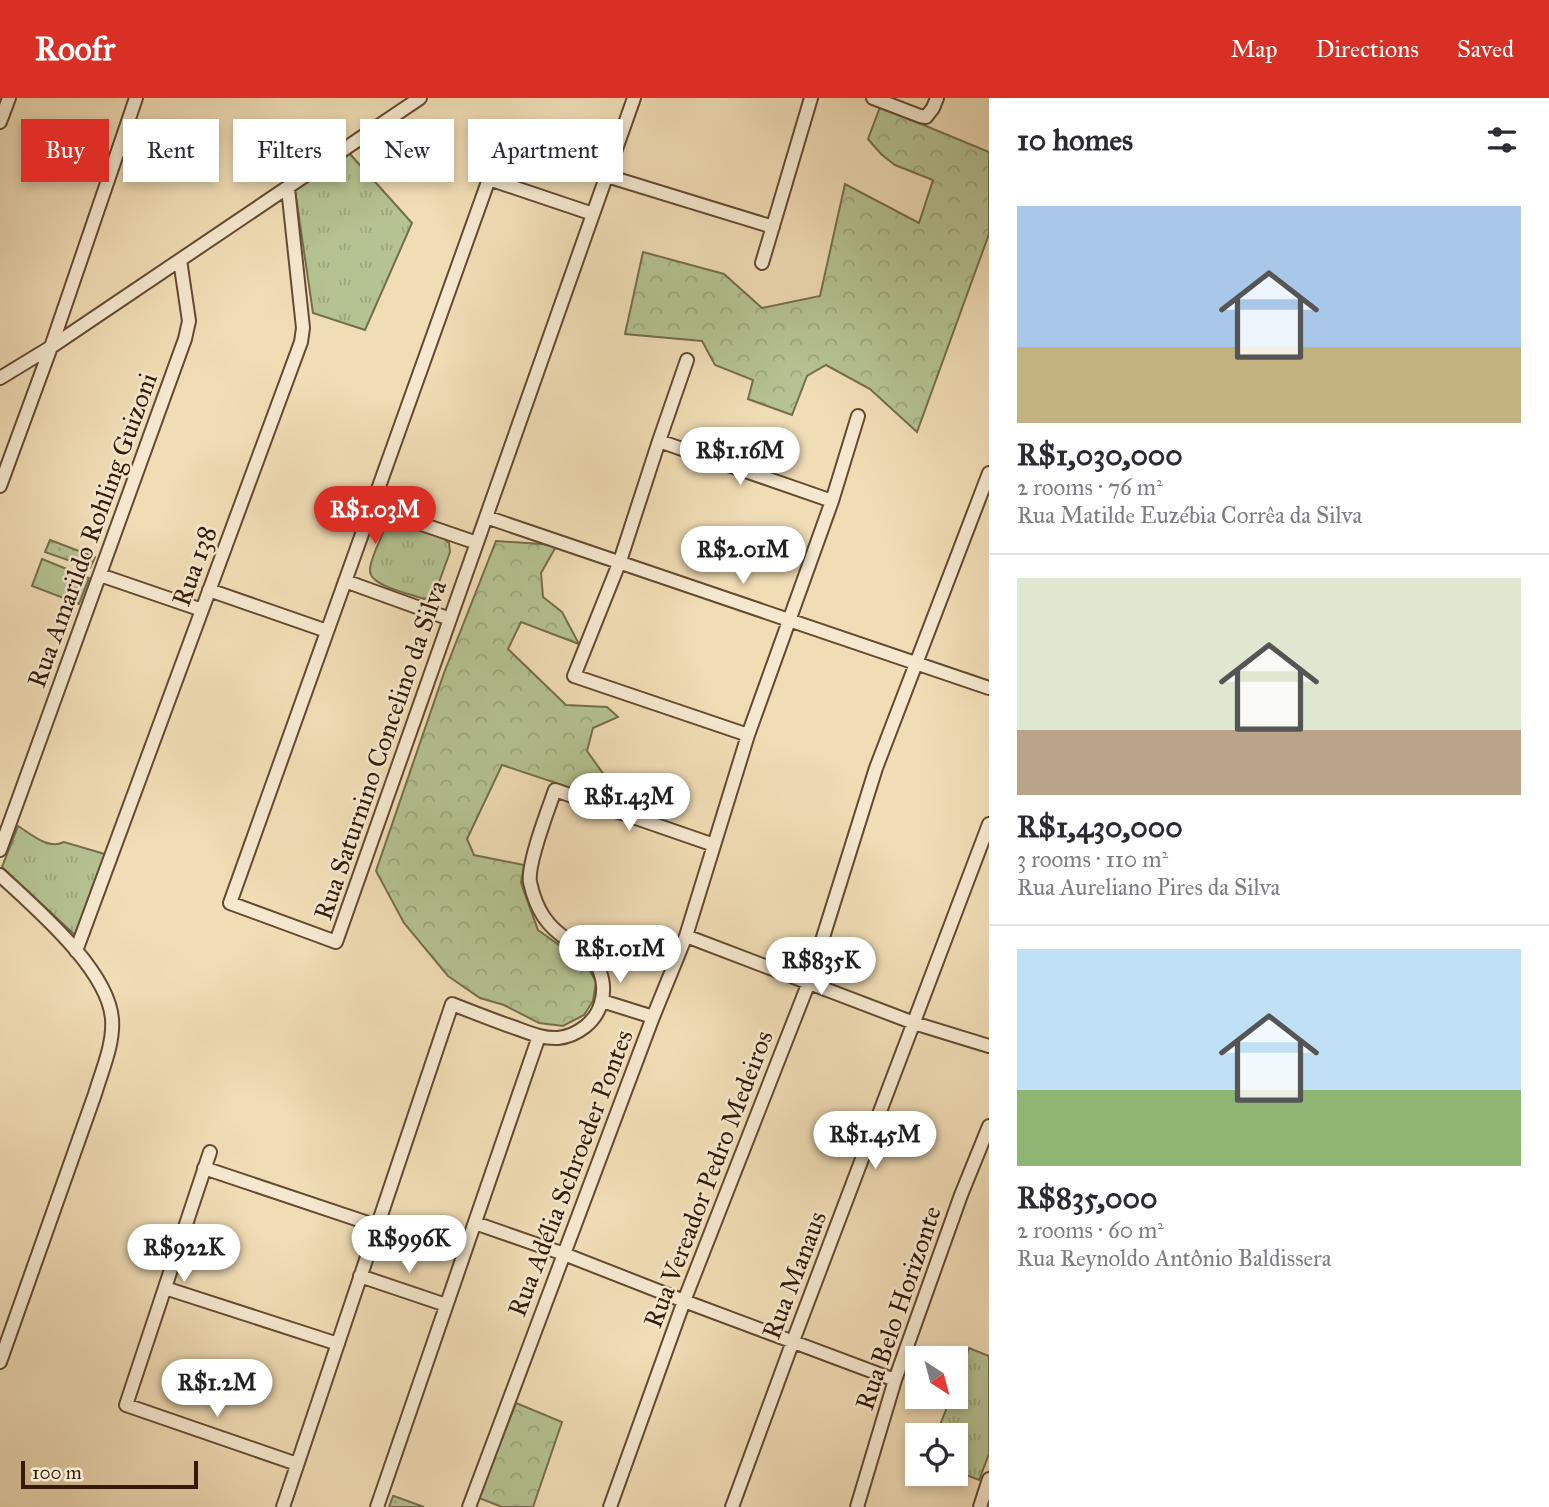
<!DOCTYPE html>
<meta charset="utf-8">
<style>
body{margin:0;font-family:"IM FELL Great Primer",serif;background:#f2f2f3;color:#2b2b33;height:100vh;display:flex;flex-direction:column;font-size:26px;white-space:nowrap}
*{box-sizing:border-box;margin:0}
p{font-size:23px;color:#7c7c81}
.icon{flex:none;width:38px;height:38px;fill:none;stroke:currentColor;stroke-width:2;stroke-linecap:round;stroke-linejoin:round}
.map{position:relative;flex:1;overflow:hidden}
.panel{display:flex;flex-direction:column;background:#fff;width:560px}
.panel>*{flex:none}
.banner{position:absolute;left:21px;top:21px;width:665px;height:63px;display:flex;gap:14px}
.needle{width:46px;rotate:144deg}
.fabs{position:absolute;left:905px;top:1248px;display:grid;gap:14px}
.fabs a{display:grid;place-items:center;width:63px;height:63px;border-radius:0px;background:#fff;box-shadow:0 4px 10px #0003;font-size:35px}
.scale{position:absolute;left:21px;bottom:18px;width:177px;box-sizing:border-box;padding-left:7px;border:4px solid #351a07;border-top:0;font-size:19px;line-height:24px;white-space:nowrap;color:#351a07;-webkit-text-stroke:5px #f5e8cf;paint-order:stroke}
.price{position:absolute;translate:-50% -60px;padding:0 16px;border-radius:24px;background:#fff;color:#222;font-size:23px;line-height:46px;filter:drop-shadow(0 2px 4px #0008)}
.price::after{content:'';position:absolute;left:50%;top:42px;width:21px;height:16px;margin-left:-10px;background:inherit;clip-path:polygon(0 0,100% 0,50% 100%)}
.price.current{background:#d93025;color:#fff}
ul{padding:0;list-style:none}
li{display:grid;align-content:center;gap:14px;height:371px;padding:0 28px}
li+li{border-top:2px solid #e1e1e2}
li span{display:grid;place-items:center;height:217px;border-radius:0px;color:#555}
li>.icon{margin-inline-start:auto}
span .icon{width:126px;height:126px;fill:#fffc;stroke-width:1}
li b{font-size:30px}
h2{display:flex;justify-content:space-between;align-items:center;height:84px;padding:0 28px;font-size:30px}
.tag{padding:0 24px;border-radius:0px;background:#fff;box-shadow:0 4px 10px #0003;font-size:24px;line-height:63px}
.tag.current{background:#d93025;color:#fff}
header{display:flex;align-items:center;gap:42px;box-sizing:border-box;height:98px;padding:0 35px;background:#d93025;color:#fff}
header strong{font-size:33px}
nav{display:flex;gap:38px;margin-inline-start:auto;font-size:24px}
main{display:flex;flex:1;min-height:0}
.map>svg:first-child{display:block}
.grass{fill:url(#grass-tufts);stroke:#756e4c;stroke-width:2}
.forest{fill:url(#forest-crowns);stroke:#756e4c;stroke-width:2}
.park{fill:url(#park-dots);stroke:#756e4c;stroke-width:2}
.pitch{fill:#b5c291;stroke:#756e4c;stroke-width:2}
.lines{fill:none;stroke-linecap:round;stroke-linejoin:round}
.minor-casing{stroke:#644a32;stroke-width:16}
.minor{stroke:#f5e8cf;stroke-width:12}
.labels{text-anchor:middle;stroke-width:5;stroke-linejoin:round;paint-order:stroke}
.street-label{font-size:26px;fill:#351a07;stroke:#f5e8cf}
</style>
<header>
<strong>Roofr</strong>
<nav><a>Map</a><a>Directions</a><a>Saved</a></nav>
</header>
<main>
<div class="map">
<svg width="989" height="1409" viewBox="0 0 989 1409">
<defs>
<pattern id="grass-tufts" width="24" height="20" patternUnits="userSpaceOnUse" patternTransform="scale(1.75)"><rect width="24" height="20" fill="#b5c291"/><path d="M3 7l-1-3M5 7V3M7 7l1-3M15 17l-1-3M17 17v-4M19 17l1-3" fill="none" stroke="#9ca67c"/></pattern>
<pattern id="forest-crowns" width="20" height="18" patternUnits="userSpaceOnUse" patternTransform="scale(1.75)"><rect width="20" height="18" fill="#b5c291"/><path d="M2 6a3 3 0 1 1 6 0M12 15a3 3 0 1 1 6 0" fill="none" stroke="#9ca67c"/></pattern>
<pattern id="park-dots" width="8" height="8" patternUnits="userSpaceOnUse" patternTransform="scale(1.75)"><rect width="8" height="8" fill="#b5c291"/><path d="M2 2h.1M6 6h.1" fill="none" stroke="#9ca67c" stroke-width="1.8" stroke-linecap="round"/></pattern>
</defs>
<rect width="100%" height="100%" fill="#f0dcb5"/>
<filter id="stains"><feTurbulence type="fractalNoise" baseFrequency=".00286" numOctaves="4"/><feColorMatrix values="0 0 0 0 .2 0 0 0 0 .09 0 0 0 0 .02 0 0 0 .5 -.17"/></filter>
<radialGradient id="worn" r=".72"><stop offset=".6" stop-color="#630" stop-opacity="0"/><stop offset="1" stop-color="#630" stop-opacity=".3"/></radialGradient>
<path class="grass" d="M350,56L412,125L365,232L313,215L295,92Z
M397,424L443,440L449,445L450,454L435,495L428,500L424,501C411,496 370,488 370,473C369,463 381,441 385,430L388,427Z
M18,728C31,736 48,752 64,744L108,757L77,839L2,769Z
M969,1250L989,1258V1356L979,1382L956,1373V1337H936L951,1299L956,1298V1286Z"/>
<path class="forest" d="M880,9L989,54V136L917,334L870,291L826,267L807,278L792,317L748,301L753,282L715,267L702,243L625,236L643,154L724,176L762,210L820,198L845,86L919,125L933,82L895,67L881,56L868,41Z
M496,443L557,447L541,475L543,499L562,514L579,546L521,524L508,551L566,607L607,609L618,619L593,630L587,653L612,688L607,702L502,667L467,741L474,757L524,767L521,785L538,832L587,867L596,884L593,903L584,917L563,928L539,925L504,907L480,900L448,878L404,825L376,773L444,575Z
M516,1305L562,1324L533,1409H502L479,1400Z"/>
<path class="park" d="M50,442L95,459L90,470L45,454Z
M393,1398H394L424,1409H389Z"/>
<path class="pitch" d="M42,461L89,480L79,506L32,488Z"/>
<g class="lines">
<g class="minor-casing">
<path id="minor" d="M873,0L920,18L926,19L933,10L937,0
M0,24L9,0
M607,78L773,129
M593,116L489,81L230,805L336,844L634,0
M762,165L811,0
M687,262L659,343L620,463L574,578L748,637
M0,280L51,249L420,0
M659,343L832,403
M0,388L51,249L136,0
M372,409L477,445
M486,419L989,590
M100,477L202,512
M345,483L450,521
M209,492L327,533
M0,752L185,241L189,223L180,162
M0,777C35,810 108,871 112,921C114,946 102,972 95,996L0,1264
M686,838L914,925L989,948
M76,853L301,244L303,230L288,90
M602,903L653,919
M210,1054L126,1307L297,1366
M204,1070L377,1128
M475,1125L564,1156L684,1203L895,1282
M360,1178L446,1207
M165,1190L338,1246
M283,1409L452,906C470,913 488,920 507,927C523,932 540,941 558,940C577,938 596,924 601,905C606,890 602,872 592,860C586,853 578,849 571,844C547,829 536,812 530,784C527,766 548,712 555,692L714,747
M377,1409L539,938
M469,1409L653,919L686,838L748,637L832,403L858,318
M610,1409L684,1203L809,884L876,670L989,375
M732,1409L793,1243L989,726
M857,1409L895,1282L961,1097L989,1028
M980,1409L989,1381"/>
</g>
<use href="#minor" class="minor"/>
</g>
<g class="labels">
<g class="street-label">
<text transform="translate(92 432) rotate(-70)" y="9">Rua Amarildo Rohling Guizoni</text>
<text transform="translate(194 468) rotate(-70)" y="9">Rua 138</text>
<text transform="translate(380 652) rotate(-71)" y="9">Rua Saturnino Concelino da Silva</text>
<text transform="translate(570 1075) rotate(-69)" y="9">Rua Adélia Schroeder Pontes</text>
<text transform="translate(708 1081) rotate(-69)" y="9">Rua Vereador Pedro Medeiros</text>
<text transform="translate(794 1177) rotate(-69)" y="9">Rua Manaus</text>
<text transform="translate(898 1210) rotate(-71)" y="9">Rua Belo Horizonte</text>
</g>
</g>
<rect width="100%" height="100%" filter="url(#stains)"/>
<rect width="100%" height="100%" fill="url(#worn)"/>
</svg>
<div class="fabs">
<a><svg class="needle" viewBox="-14 -14 28 28"><path d="M0-13l5 13h-10z" fill="#e53935"/><path d="M0 13l5-13h-10z" fill="#7c7c81"/></svg></a>
<a><svg class="icon" aria-label="locate" viewBox="0 0 24 24"><circle cx="12" cy="12" r="6"/><path d="M12 2v4M12 18v4M2 12h4M18 12h4"/></svg></a>
</div>
<div class="scale">100 m</div>
<b class="price" style="left:740px;top:389px">R$1.16M</b>
<b class="price current" style="left:375px;top:448px">R$1.03M</b>
<b class="price" style="left:743px;top:488px">R$2.01M</b>
<b class="price" style="left:629px;top:735px">R$1.43M</b>
<b class="price" style="left:620px;top:887px">R$1.01M</b>
<b class="price" style="left:821px;top:899px">R$835K</b>
<b class="price" style="left:875px;top:1073px">R$1.45M</b>
<b class="price" style="left:409px;top:1177px">R$996K</b>
<b class="price" style="left:184px;top:1186px">R$922K</b>
<b class="price" style="left:217px;top:1321px">R$1.2M</b>
<div class="banner">
<a class="tag current">Buy</a>
<a class="tag">Rent</a>
<a class="tag">Filters</a>
<a class="tag">New</a>
<a class="tag">Apartment</a>
</div>
</div>
<section class="panel">
<h2>10 homes<svg class="icon" aria-label="filters" viewBox="0 0 24 24"><path d="M4 7h16M4 17h16"/><circle cx="9" cy="7" r="2"/><circle cx="15" cy="17" r="2"/></svg></h2>
<ul>
<li><span style="background:linear-gradient(#a9c7e8 65%,#c2b280 0)"><svg class="icon" aria-label="home" viewBox="0 0 24 24"><path d="M3 11l9-7 9 7M6 9v11h12V9"/></svg></span><div><b>R$1,030,000</b><p>2 rooms · 76 m²</p><p>Rua Matilde Euzébia Corrêa da Silva</p></div></li>
<li><span style="background:linear-gradient(#dfe7d0 70%,#b9a48a 0)"><svg class="icon" aria-label="home" viewBox="0 0 24 24"><path d="M3 11l9-7 9 7M6 9v11h12V9"/></svg></span><div><b>R$1,430,000</b><p>3 rooms · 110 m²</p><p>Rua Aureliano Pires da Silva</p></div></li>
<li><span style="background:linear-gradient(#bfe0f5 65%,#8fb573 0)"><svg class="icon" aria-label="home" viewBox="0 0 24 24"><path d="M3 11l9-7 9 7M6 9v11h12V9"/></svg></span><div><b>R$835,000</b><p>2 rooms · 60 m²</p><p>Rua Reynoldo Antônio Baldissera</p></div></li>
</ul>
</section>
</main>
